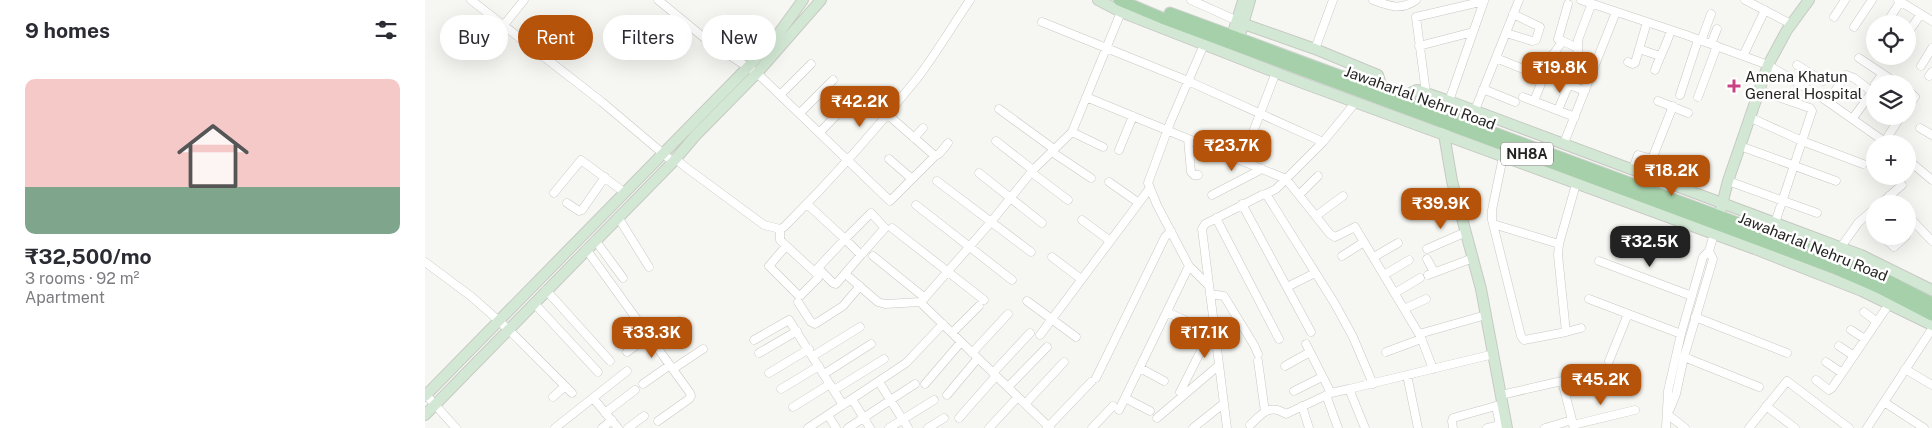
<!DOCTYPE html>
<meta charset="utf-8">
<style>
body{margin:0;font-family:"Public Sans",sans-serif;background:#f7f7f7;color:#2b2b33;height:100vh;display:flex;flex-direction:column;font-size:19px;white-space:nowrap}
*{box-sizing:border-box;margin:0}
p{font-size:16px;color:#7c7c81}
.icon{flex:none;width:28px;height:28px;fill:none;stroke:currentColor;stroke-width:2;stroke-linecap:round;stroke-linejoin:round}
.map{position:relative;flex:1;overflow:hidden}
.side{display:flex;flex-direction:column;background:#fff;width:425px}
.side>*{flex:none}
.top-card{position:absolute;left:15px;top:15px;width:475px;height:45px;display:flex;gap:10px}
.tools{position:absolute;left:1441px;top:15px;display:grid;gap:10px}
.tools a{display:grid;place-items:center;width:50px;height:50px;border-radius:50%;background:#fff;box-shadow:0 5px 20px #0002;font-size:25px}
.price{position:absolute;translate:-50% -42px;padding:0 11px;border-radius:10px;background:#b45309;color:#fff;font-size:16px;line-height:32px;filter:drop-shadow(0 1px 2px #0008)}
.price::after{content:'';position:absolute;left:50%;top:30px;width:15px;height:11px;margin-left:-8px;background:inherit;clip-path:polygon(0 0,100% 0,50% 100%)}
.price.current{background:#222;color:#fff}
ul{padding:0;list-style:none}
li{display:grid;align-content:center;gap:10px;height:265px;padding:0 25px}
li span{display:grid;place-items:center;height:155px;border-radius:10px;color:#555}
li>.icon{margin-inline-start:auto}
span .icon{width:90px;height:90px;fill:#fffc;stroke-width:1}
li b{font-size:21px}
h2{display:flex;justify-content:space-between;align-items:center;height:60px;padding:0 25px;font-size:21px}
.pill{padding:0 18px;border-radius:22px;background:#fff;box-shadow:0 5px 20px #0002;font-size:18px;line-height:45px}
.pill.current{background:#b45309;color:#fff}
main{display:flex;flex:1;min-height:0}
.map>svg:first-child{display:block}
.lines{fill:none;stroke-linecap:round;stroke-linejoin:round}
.street-casing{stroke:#c7c9c3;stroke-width:9}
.secondary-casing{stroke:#c7c9c3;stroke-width:12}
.primary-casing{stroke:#d3d3d3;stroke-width:13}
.street{stroke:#fff;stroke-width:8}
.secondary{stroke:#d2e8d4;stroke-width:10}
.primary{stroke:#a6d0a9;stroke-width:11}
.poi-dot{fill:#c84284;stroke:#fff;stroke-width:2}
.labels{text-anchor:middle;stroke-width:5;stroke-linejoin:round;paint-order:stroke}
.shield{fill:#fff;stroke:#666665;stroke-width:1}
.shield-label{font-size:14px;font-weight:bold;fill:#242523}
.poi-label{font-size:15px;fill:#242523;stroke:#fff;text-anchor:start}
.street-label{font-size:15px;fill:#242523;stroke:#fff}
</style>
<main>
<section class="side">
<h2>9 homes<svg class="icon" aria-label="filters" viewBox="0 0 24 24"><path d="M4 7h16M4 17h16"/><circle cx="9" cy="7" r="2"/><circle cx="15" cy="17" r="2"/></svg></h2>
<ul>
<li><span style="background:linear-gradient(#f6c9c9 70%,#7fa58c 0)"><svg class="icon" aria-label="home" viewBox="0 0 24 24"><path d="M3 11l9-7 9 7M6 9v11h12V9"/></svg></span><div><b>₹32,500/mo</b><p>3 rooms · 92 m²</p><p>Apartment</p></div></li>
</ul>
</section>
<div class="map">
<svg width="1507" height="428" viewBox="0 0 1507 428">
<rect width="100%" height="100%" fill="#f6f7f2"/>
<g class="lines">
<g class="street-casing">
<path id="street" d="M46,0L177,102L248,162
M233,0L288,45L332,73L465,201L510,156L462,114
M766,0L815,22
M948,0C964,6 976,11 991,0
M1156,0L1261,35L1343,65L1396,97L1463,144
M1320,0L1366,24
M1473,0L1507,21
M1143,4L1133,39L1153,48
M1409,17L1420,0
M617,22L763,81L898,142L930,103
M1461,24L1475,2
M78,26L99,0
M1429,27L1447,0
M1081,33L1107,41L1111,40L1115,27L1088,14
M1482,34L1496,14
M781,40L745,123L723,183L732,205L764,266L784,286
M1276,41L1286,14
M1286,44L1292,29
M994,46L1048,32
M890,49L908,0
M1214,49L1235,56
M1128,54L1153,63
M1318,56L1340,10
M1071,58L1103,71
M1434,58L1473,84
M1203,62L1208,64L1210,63L1222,22
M1372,65L1398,81
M1496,66L1507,48
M1230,70C1235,56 1242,44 1246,30
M1119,75L1160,91
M1504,76L1507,72
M1450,84L1458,74
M1058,89L1090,102
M1333,90L1385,108L1387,111L1350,223
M1482,90L1490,97L1482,107
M1001,93L991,17L1059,1
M356,94L386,64
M1255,95L1273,40
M661,97L861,179L905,234L910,237L930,227L994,334L1061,315
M1098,97L1150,117
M1273,97L1292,46
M1024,101L1059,1
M1109,101L1127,56L1137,42
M1233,101L1263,113
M1403,101L1421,75L1429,78L1450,94
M574,109L629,149
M1050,110L1094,0
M1133,110L1153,63V40L1165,8
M375,113L408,80
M1324,117L1377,141L1438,164
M1428,118L1447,92
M1495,128L1507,135
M395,132L433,93
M647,132L678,147
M489,138L498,128
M763,139L766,172L769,175H773
M571,141L608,170
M1460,141L1476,116
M1139,143L1189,17
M1315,146L1411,181
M694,150L708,116
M627,152L666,178
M510,156L514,154L523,143
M1078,157L1067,210V220L1096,336L1099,340L1141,332
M250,158L259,166L339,225L355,229
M464,159L487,179
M1482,159L1507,180
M817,161L851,72
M1208,169L1213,155L1227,159L1245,167L1241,182
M606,172L643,200
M554,173L617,223
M1224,175L1228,164L1227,159L1248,106
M512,181L606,252
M1303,181L1392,213
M684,182L714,203
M129,193L156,160L199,192
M841,194L851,189L898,142
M787,195L837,169
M874,195L893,176
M1464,196L1472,204
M142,203L154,211L157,210L180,177
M382,204L420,239L390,271
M817,204L886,332
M1455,204L1477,185
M491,205L587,280
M1482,215L1507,241
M891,216L918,196
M193,217L224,267
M791,218L854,339
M657,220L685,241
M1068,224L1134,244L1133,255L1141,332L1156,328
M467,228L559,300
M1457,236L1469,247L1481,236
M170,240L198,278
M1134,244L1151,184
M361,246L344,266L373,295H376L393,278V275L355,240V229L359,227C407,179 452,129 494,76C512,52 528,25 545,0
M1416,247L1433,223L1450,208
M161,249L265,393L266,396L264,399L233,421
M1002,249L1041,232
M448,256L500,298
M917,256L939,242
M627,257L656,279
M949,257L973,243
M1002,259L1009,272
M1174,261L1267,296
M0,262L47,297L83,329L147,393
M393,268L408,283L411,284L436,255L420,239L446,213L460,228L436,255
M959,275L984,260
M1003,275L1048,258
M424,277L453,302L460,304L496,302L566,222L608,170L647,132L696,12
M862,287L890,273
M121,290L185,361
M970,293L995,278
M785,294L799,296L829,345L833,354
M1164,299L1256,334
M602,301L651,337
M373,302L386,322L390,324L418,306L435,286
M109,303L173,372
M498,305L625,428
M979,309L1001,299
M742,312L768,324
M1439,312L1452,322
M1270,317L1362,353
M1426,330L1440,339
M527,333L554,306
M615,335L725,188
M995,335L1008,369
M226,339L254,321
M329,340L364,320L418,405
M881,344L906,393L924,389
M1414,346L1429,356
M202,352L224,336
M961,352L996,339
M334,353L372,331
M547,353L583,314
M388,356L435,327
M1259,357L1334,387
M833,361L840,412
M1184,361L1203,314
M1401,362L1417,373
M860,366L885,352
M715,368L739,381
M248,369L278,349
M1480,369L1507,385
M344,373L384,349
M568,373L605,333
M399,374L446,344
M982,375L993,428
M671,378L740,237L746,231
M1391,380L1404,390L1407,388L1464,304
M454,382L483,428
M218,384L245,365
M500,384L536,342
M583,387L622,347
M356,389L394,366
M409,390L459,359
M869,391L897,377
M755,392L788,327
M1,395L31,428
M522,395L553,358
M901,395L913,428
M1076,395L1137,381L1149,428
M128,397L140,386
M168,398L193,428
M700,398L725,411
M427,399L445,428
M1459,402L1499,428
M600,404L639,362
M877,406L884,428
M1071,406L1075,425
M1341,406L1370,428
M368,407L405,384
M1245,409L1251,394L1259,357L1288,259L1284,251
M694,410L764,266
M180,413L210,390
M1242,414L1260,428
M403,415L411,428
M534,418L571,376
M732,418L793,366
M825,425C837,414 844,403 861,414L906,393
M1148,425L1210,410
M130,428L202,371
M177,428L187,420
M203,428L219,416
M383,428L481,363L518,324
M423,428L490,384
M464,428L509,400
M503,428L519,418
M564,428L593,397
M622,428L666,382
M667,428L688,406
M768,428L798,404
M802,428L777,229L780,224L837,195L841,194L910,304L928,337L948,384
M940,428L924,389L1069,354
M1028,428L1027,421L1028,418L1078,404
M1062,428L1081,423
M1120,428L1147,420
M1241,428L1243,391L1256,334L1278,257L1284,251L1289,234
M1324,428L1362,381L1424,428
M1442,428L1507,329"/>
</g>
<g class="secondary-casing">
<path id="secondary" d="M673,0L696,12L875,82L1330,249L1437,291L1507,325
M819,24L890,49L953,75L958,91
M805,42L818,1
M812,45L825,0
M975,98L992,90L1024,101L1436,255L1507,290
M1020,130V140L1027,181L1056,289L1082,428
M1292,224L1303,181L1343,65L1362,30L1384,0
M0,396L323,67L351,37L378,0
M0,415L248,162L270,136L332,73L396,0"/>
</g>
<g class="primary-casing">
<path id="primary" d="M694,0L737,18L1409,268L1457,289L1507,315
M745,13L1410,259L1462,280L1507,303"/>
</g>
<use href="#street" class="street"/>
<use href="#secondary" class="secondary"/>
<use href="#primary" class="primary"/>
</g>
<path class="poi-dot" d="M1306.5 78.5h5v5h5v5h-5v5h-5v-5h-5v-5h5z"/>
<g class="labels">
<rect class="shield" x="1076" y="142.5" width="52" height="23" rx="4"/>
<g class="shield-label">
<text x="1102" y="159">NH8A</text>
</g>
<g class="poi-label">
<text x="1320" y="82">Amena Khatun<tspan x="1320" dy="17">General Hospital</tspan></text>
</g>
<g class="street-label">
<text transform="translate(995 98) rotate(20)" y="5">Jawaharlal Nehru Road</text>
<text transform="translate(1388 247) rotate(22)" y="5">Jawaharlal Nehru Road</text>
</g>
</g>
</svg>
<div class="tools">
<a><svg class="icon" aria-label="locate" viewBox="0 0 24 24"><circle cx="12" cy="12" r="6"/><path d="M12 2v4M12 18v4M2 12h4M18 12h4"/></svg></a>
<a><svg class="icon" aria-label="layers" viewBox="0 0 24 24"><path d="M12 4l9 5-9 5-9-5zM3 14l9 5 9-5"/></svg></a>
<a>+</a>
<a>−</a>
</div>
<b class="price" style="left:1135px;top:94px">₹19.8K</b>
<b class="price" style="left:435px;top:128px">₹42.2K</b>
<b class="price" style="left:807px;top:172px">₹23.7K</b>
<b class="price" style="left:1247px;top:197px">₹18.2K</b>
<b class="price" style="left:1016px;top:230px">₹39.9K</b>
<b class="price current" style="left:1225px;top:268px">₹32.5K</b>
<b class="price" style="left:227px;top:359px">₹33.3K</b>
<b class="price" style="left:780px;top:359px">₹17.1K</b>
<b class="price" style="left:1176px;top:406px">₹45.2K</b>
<div class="top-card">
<a class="pill">Buy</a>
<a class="pill current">Rent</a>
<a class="pill">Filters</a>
<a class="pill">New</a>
</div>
</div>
</main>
